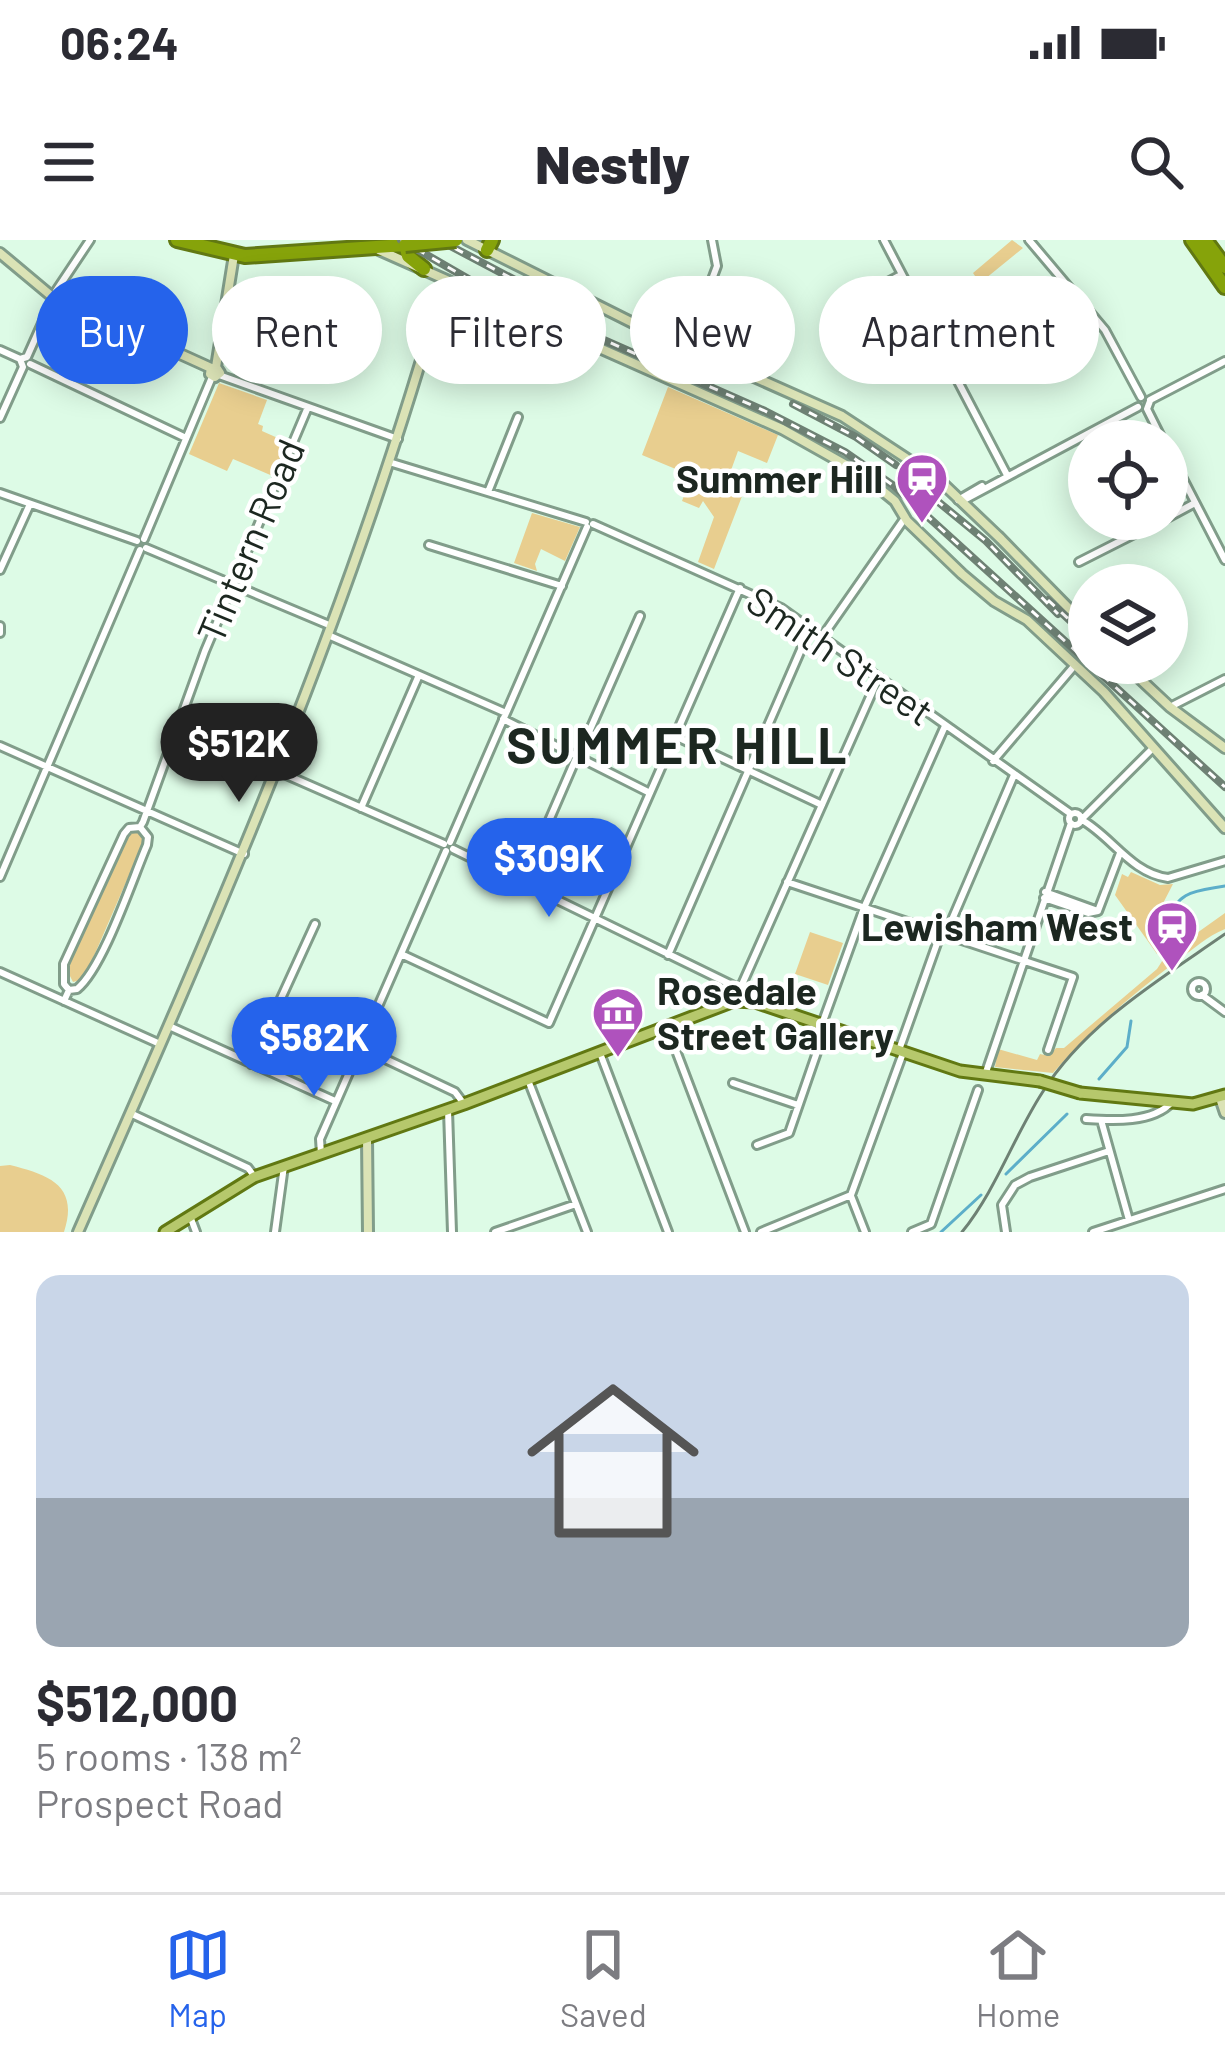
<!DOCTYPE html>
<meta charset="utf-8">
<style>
body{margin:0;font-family:Barlow,sans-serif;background:#f7f7f7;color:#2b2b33;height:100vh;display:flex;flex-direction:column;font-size:45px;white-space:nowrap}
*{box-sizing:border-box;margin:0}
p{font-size:39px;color:#7c7c81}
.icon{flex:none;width:66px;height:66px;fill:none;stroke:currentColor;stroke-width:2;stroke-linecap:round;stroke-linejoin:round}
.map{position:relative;height:992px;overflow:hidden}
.side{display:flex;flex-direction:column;background:#fff;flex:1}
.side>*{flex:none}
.banner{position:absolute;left:36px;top:36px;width:1155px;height:108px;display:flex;gap:24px}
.fabs{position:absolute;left:1068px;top:180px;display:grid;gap:24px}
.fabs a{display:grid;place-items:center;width:120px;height:120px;border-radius:50%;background:#fff;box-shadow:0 6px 30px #0003;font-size:60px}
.price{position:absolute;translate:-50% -102px;padding:0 27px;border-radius:42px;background:#2563eb;color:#fff;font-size:39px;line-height:78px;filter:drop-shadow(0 3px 6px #0008)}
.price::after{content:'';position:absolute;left:50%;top:72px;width:36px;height:27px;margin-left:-18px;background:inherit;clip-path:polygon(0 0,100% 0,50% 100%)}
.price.active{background:#222;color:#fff}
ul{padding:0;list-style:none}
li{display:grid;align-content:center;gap:24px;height:636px;padding:0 36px}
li+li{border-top:3px solid #e1e1e2}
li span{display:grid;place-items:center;height:372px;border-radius:24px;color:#555}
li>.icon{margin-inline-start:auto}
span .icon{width:216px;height:216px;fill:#fffc;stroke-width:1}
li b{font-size:51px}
.pill{padding:0 42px;border-radius:54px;background:#fff;box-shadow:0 6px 30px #0003;font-size:42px;line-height:108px}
.pill.active{background:#2563eb;color:#fff}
.status{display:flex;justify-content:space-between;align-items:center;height:84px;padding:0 60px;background:#fff;direction:ltr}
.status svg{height:33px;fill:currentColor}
header{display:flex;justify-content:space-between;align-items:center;height:156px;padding:0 36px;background:#fff;font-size:54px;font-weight:800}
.tab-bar{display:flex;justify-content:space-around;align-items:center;height:168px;border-top:3px solid #e1e1e2;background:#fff;font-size:33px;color:#7c7c81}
.tab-bar a{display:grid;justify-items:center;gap:6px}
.tab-bar .active{color:#2563eb}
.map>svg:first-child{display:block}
.green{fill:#e8ce8f}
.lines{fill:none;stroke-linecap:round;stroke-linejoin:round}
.stream{stroke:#5caec9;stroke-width:3}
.street-casing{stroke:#819d8a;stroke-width:12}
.secondary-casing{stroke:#819d8a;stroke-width:14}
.primary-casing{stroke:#617812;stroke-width:15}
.highway-casing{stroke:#617812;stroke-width:18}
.street{stroke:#fff;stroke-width:6}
.secondary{stroke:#dbe3b6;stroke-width:8}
.primary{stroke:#b6c86c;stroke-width:9}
.highway{stroke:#86a30a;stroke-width:12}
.tram{stroke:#6e8174;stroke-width:3}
.rail-casing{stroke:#6e8174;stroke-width:8}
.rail{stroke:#fff;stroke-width:3;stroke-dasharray:9;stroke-linecap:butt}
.primary-bridge-casing{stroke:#617812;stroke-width:15;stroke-linecap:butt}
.highway-bridge-casing{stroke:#617812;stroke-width:18;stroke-linecap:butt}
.primary-bridge{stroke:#b6c86c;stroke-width:9}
.highway-bridge{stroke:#86a30a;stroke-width:12}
.labels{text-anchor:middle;stroke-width:9;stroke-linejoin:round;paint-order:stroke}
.poi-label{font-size:39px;font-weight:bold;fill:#1c2720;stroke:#fff;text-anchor:end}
.street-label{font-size:39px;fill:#1c2720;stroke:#fff}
.district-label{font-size:51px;font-weight:bold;letter-spacing:3px;fill:#1c2720;stroke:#fff}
</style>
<div class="status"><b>06:24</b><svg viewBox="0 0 49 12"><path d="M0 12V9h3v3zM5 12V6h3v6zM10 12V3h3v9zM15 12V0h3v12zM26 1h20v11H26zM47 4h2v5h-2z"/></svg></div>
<header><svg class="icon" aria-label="menu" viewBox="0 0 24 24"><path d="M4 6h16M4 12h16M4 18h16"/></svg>Nestly<svg class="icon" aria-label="search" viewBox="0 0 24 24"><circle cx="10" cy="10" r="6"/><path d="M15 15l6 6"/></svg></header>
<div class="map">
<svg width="1225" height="992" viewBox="0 0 1225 992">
<rect width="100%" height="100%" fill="#ddfbe6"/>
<path class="green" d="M1012,0L1023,8L980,43L1005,74L956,115L936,77L979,42L973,33Z
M219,143L267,160L258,184L263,186L262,191L289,203L275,237L233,219L227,231L189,214Z
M668,147L778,195L767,223L738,211L726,244L744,251L714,329L698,322L714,277L703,261L699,268L682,261L688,245L675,240L678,230L642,215Z
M532,273L580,287L565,321L541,309L535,324L537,331L514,323Z
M139,591L144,595L143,603L84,739L73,742L67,730L125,597L129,592Z
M1131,632L1160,645L1173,644L1158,673L1168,691L1157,714L1115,655L1122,634L1128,637Z
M1225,673V689C1207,696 1194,709 1178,720C1132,755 1091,789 1053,833L995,827L998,809L1037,820L1040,814L1049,816L1056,808H1064L1157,729L1166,715Z
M810,692L843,703L828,745L795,734Z
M10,925C50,935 79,946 64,992H0V926Z"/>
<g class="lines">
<path class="stream" d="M1170,681C1175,650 1199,651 1225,646
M1164,708L1170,691
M1099,839L1127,807L1131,781
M1006,934L1067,874
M941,992L981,955"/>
<g class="street-casing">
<path id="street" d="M884,0L1007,235
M1029,0L1105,90L1141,157
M708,50L717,26L712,0
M56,51L90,0
M829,73L901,35
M0,110L20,119
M30,124L186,198
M219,135L398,199
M1150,160L1225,121
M1150,161L1147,169L1163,201
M0,178L23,127L20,119L27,117L52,61
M1167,208L1225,320
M389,222L586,282
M488,252L518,177
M0,253L137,301
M958,260L982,246
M962,261L1138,167
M1167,278L1195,263
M593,284L781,368L1071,574
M144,299L212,137
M429,305L562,346
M146,308L329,385
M1079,322L1164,279
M0,330L30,264
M0,386V393
M328,395L506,473
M822,397L905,278
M1170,467L1225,439
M503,479L650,553
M675,496L822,565
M0,506L244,614
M578,517L640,376
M993,521L1075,425
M275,530L444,604
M361,568L419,435
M1069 579a6 6 0 1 1 12 0a6 6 0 1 1-12 0Z
M1082,579L1153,508
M1082,580C1112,597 1131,633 1168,638L1225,621
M450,602L587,287
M453,609L740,749
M0,637L140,310
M787,642L1073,737L1048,810
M522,643L577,516
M1045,652L1095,670
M1044,658L1088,673L1098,671
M1098,671L1120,613
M945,696L1014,535
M401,714L549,783L740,348
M668,715L810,389
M0,732L160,804
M1192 749a7 7 0 1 1 14 0a7 7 0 1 1-14 0Z
M69,750L64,744V724L124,594L129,588L140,587L143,582L205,411L308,167
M1202,755L1225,772
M740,760V749L878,439
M64,761L69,750L77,749C103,728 132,640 147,605L148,597L140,587
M822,784L864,668L945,486
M169,786L335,861
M667,787L745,992
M360,807L455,852L464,864
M899,810L940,695
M600,813L668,992
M251,824L315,684
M985,835L1071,583
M528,840L587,992
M733,843L798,865
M448,870L452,992
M130,873L248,928L254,936
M1086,879C1113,881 1153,883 1172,862
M1101,880L1129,980
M757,905L789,893L826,786
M321,914L320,899L446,611
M851,956L865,992
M190,976L196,992
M275,992L284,926
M495,992L576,964
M761,992L851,955L903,813
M912,992L931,984L978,850
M1006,992L1002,965L1015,945L1030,937L1109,911
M1093,992L1225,949"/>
</g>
<g class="secondary-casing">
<path id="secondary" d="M467,0L637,85L842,176L938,239L1001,299
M379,10L782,189L862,234L895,261L907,281L962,334L994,361L1027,380L1104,452L1225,588
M0,13L49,54
M59,59L211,128
M216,127L234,15
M211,128L210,134L215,137L220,133L216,127
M998,296L1089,389
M1123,423L1170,467L1225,508
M1220,858L1225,873
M367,898L368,992
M78,992C215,682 353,369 444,41"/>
</g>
<g class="primary-casing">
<path id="primary" d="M1080,853L1193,864L1225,855
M165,992L254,937L464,864L734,761L755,762L960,831L1040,841"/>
</g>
<g class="highway-casing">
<path id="highway" d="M177,0L245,16L405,5L408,16L424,29
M1192,0L1225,47
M1205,0L1225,27
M487,10L492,0"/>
</g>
<use href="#street" class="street"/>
<use href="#secondary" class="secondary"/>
<use href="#primary" class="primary"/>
<use href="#highway" class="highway"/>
<path class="tram" d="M962,992C996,950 1013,898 1042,853C1085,784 1159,740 1225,694"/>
<g class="rail-casing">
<path id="rail" d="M401,0L477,44L765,171L845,212L894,246L1089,423
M439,0L551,59
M793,164L856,197L896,225
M908,237L986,301L1058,374
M1048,360L1089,398
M1089,423L1225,547"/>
</g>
<use href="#rail" class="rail"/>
<g class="primary-bridge-casing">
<path id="primary-bridge" d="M1040,841L1080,853"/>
</g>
<g class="highway-bridge-casing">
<path id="highway-bridge" d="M405,5L456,0"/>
</g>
<use href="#primary-bridge" class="primary-bridge"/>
<use href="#highway-bridge" class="highway-bridge"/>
</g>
<defs>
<g id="station-pin" transform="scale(2.7)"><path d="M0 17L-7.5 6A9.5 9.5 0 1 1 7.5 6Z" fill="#af52bd" stroke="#fff"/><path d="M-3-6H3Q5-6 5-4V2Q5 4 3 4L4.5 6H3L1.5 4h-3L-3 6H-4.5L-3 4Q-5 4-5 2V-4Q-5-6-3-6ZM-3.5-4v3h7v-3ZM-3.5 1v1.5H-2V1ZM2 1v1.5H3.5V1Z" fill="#fff"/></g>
<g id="museum-pin" transform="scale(2.7)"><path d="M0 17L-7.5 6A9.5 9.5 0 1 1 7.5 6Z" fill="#af52bd" stroke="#fff"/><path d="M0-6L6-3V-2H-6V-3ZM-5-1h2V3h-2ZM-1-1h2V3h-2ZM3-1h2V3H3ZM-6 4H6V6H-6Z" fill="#fff"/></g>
</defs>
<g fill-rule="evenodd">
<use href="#station-pin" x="922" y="239"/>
<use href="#station-pin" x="1172" y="687"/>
<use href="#museum-pin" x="618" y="773"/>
</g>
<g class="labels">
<g class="poi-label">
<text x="883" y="253">Summer Hill</text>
<text x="1133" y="701">Lewisham West</text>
<text x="657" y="765" text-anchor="start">Rosedale<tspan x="657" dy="45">Street Gallery</tspan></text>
</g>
<g class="street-label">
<text transform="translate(251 301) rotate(-67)" y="14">Tintern Road</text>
<text transform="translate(840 416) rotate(34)" y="14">Smith Street</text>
</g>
<g class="district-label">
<text x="678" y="524">SUMMER HILL</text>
</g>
</g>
</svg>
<div class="fabs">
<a><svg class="icon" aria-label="locate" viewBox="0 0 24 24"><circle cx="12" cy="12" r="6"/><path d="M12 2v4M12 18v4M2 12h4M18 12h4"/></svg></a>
<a><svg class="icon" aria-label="layers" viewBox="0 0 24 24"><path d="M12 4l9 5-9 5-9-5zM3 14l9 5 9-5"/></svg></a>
</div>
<b class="price active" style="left:239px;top:565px">$512K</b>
<b class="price" style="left:549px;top:680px">$309K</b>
<b class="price" style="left:314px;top:859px">$582K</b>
<div class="banner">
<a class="pill active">Buy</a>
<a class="pill">Rent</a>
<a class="pill">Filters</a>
<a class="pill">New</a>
<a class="pill">Apartment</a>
</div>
</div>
<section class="side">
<ul>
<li><span style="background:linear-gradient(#c9d6e8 60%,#9aa5b1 0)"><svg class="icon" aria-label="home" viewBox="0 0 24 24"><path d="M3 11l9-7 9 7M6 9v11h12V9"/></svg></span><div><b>$512,000</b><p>5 rooms · 138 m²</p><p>Prospect Road</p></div></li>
</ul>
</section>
<nav class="tab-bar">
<a class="active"><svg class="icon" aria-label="map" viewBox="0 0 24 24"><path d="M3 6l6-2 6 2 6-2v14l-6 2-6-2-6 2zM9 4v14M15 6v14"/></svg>Map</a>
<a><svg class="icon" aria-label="saved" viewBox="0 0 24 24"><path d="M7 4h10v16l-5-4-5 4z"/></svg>Saved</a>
<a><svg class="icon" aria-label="home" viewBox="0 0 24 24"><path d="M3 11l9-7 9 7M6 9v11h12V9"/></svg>Home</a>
</nav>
